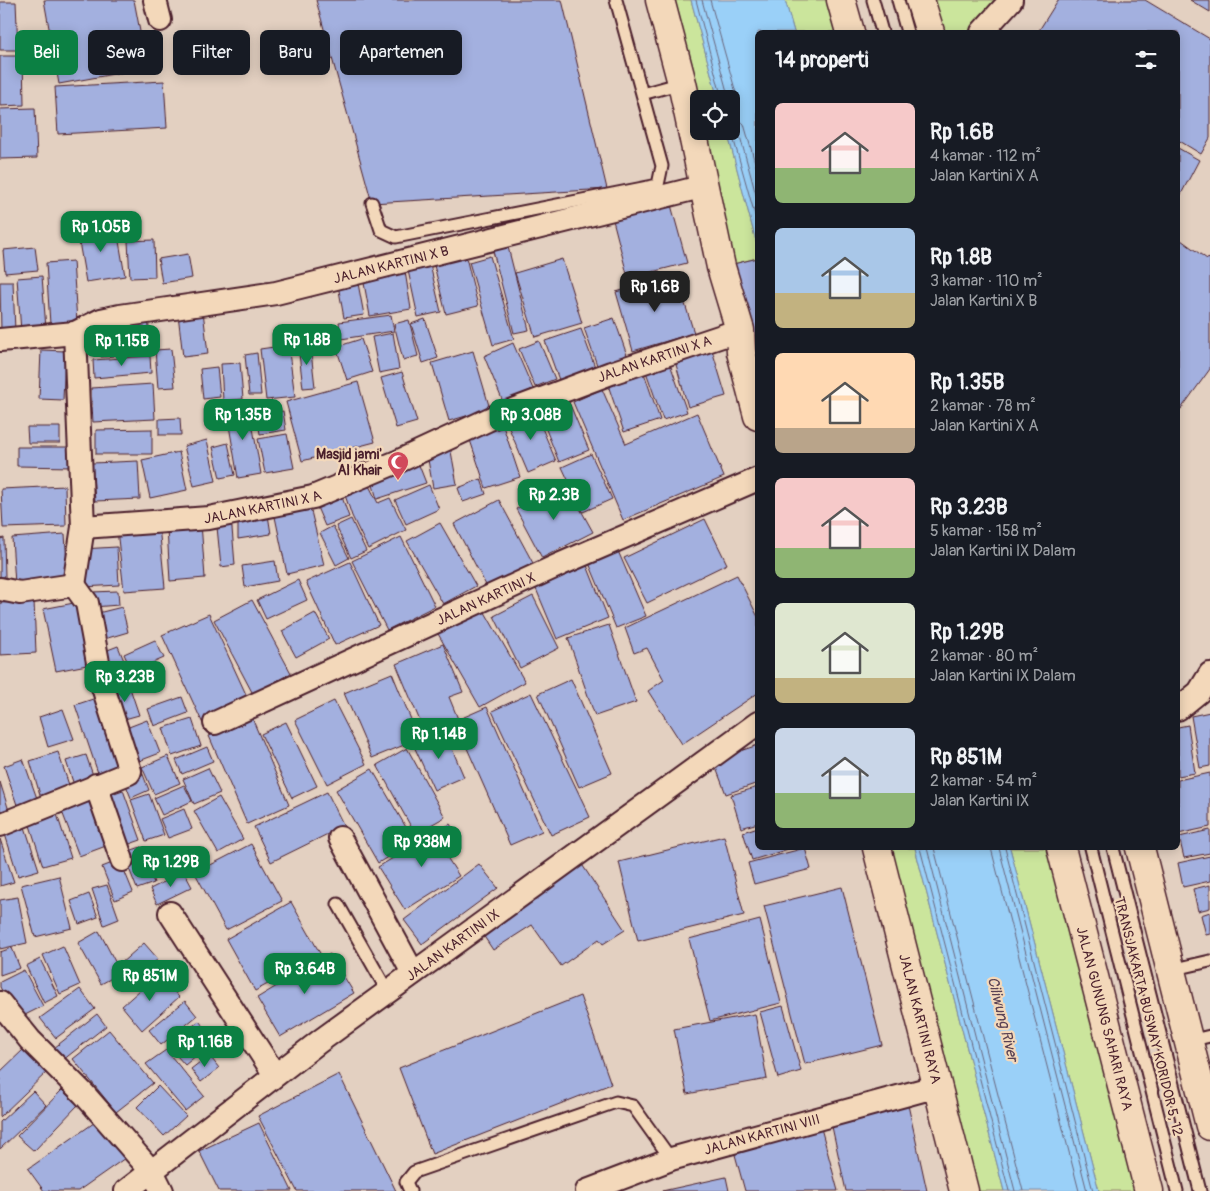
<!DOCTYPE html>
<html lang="id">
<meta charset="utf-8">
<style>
body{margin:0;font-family:Pangolin,sans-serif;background:#20242c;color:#f1f3f6;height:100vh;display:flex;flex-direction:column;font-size:19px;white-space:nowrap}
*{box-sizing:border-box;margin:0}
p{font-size:16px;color:#9ea1a6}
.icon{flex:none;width:28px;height:28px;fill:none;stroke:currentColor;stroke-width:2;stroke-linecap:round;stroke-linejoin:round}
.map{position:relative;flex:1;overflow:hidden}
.details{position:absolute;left:755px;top:30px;width:425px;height:820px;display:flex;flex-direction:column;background:#171b24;border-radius:8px;box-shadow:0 2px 12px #0003}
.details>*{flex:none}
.banner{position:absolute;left:15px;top:30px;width:475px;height:45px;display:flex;gap:10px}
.controls{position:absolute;left:690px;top:90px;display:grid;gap:10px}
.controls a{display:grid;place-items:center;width:50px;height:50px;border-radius:8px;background:#171b24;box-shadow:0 2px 12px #0003;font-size:25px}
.price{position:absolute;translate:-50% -42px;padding:0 11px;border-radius:10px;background:#0b8043;color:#fff;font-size:16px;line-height:32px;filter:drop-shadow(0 1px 2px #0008)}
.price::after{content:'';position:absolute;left:50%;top:30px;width:15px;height:11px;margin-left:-8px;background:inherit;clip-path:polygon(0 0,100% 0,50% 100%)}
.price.on{background:#222;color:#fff}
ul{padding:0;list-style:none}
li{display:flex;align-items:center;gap:15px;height:125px;padding:0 20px}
li span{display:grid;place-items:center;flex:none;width:140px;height:100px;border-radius:8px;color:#555}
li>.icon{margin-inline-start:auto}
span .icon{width:60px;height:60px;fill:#fffc;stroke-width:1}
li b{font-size:21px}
h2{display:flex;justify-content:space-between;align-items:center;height:60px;padding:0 20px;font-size:21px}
.chip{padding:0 18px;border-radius:8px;background:#171b24;box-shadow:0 2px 12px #0003;font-size:18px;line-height:45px}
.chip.on{background:#0b8043;color:#fff}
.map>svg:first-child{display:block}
.green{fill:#cbe59c;stroke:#8a8264}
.water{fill:#9ad0f8;stroke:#7a89a6}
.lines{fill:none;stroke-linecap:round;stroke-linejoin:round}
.shore{stroke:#6a667d;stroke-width:1}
.building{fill:#a3b0df;stroke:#4a1f2b}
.service-casing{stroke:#4a1f2b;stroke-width:15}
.minor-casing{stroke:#4a1f2b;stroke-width:26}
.tertiary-casing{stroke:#4a1f2b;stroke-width:31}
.primary-casing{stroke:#4a1f2b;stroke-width:31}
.service{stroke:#f3d8ba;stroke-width:11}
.minor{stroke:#f3d8ba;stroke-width:22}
.tertiary{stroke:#f3d8ba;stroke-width:28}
.primary{stroke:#f3d8ba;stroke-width:28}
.labels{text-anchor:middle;stroke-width:4.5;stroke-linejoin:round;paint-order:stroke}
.street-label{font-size:14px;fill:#4a1f2b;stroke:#f3d8ba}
.poi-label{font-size:14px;font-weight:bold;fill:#4a1f2b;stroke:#f3d8ba;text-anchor:end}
.water-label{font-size:15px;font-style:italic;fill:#5a4254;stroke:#f3d8ba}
</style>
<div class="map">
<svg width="1210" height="1191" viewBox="0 0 1210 1191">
<rect width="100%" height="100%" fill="#e3d0c1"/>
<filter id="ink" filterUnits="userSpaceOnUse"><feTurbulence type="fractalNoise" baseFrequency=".02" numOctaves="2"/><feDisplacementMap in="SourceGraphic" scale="10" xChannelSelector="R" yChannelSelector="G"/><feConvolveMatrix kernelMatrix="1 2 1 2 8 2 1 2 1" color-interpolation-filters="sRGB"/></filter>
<g filter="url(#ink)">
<path class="green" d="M659,0H691L718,99H699V131H727L757,245V258L725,266Z
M785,0H841L850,32H794Z
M920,0H1011L982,32H930Z
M876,848H915L1004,1191H962Z
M1010,848H1061L1149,1191H1099Z"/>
<path class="water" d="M691,0H785L794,32H758L757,245L727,131H731V99H718Z
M915,848H1010L1099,1191H1004Z"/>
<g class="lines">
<path class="shore" d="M696,0L722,99
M702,0L729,99
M710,0L736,93V103L731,112L744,124L758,173
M731,121L738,129L758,202
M731,130L758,226
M920,848L1009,1191
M927,848L1015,1191
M934,848L1023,1191
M991,848L1079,1191
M999,848L1087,1191
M1005,848L1093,1191"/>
</g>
<path class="building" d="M44,0H134L147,68L59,84Z
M316,0H562L607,189L372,203Z
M1058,0H1145L1210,39V138L1201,154L1178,140V32H1038Z
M1190,0H1210V12Z
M0,2H16L18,50H0Z
M0,56H23L24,105L0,106Z
M164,81L167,128L58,134L55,87Z
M35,108L37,158L0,159V109Z
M1178,148L1199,160L1179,198L1178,197Z
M671,205L687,263L628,278L613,220Z
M116,224L125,276L86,282L77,230Z
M154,240L155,277L130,278L128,241Z
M1181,240L1207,259L1210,258V369L1181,409L1178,411V246Z
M35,247L38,270L5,273L3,250Z
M508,247L529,330L514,333L493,251Z
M464,249L478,306L446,314L432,257Z
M188,254L192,278L162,283L158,259Z
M428,256L441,312L418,317L406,261Z
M490,256L514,339L493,345L469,262Z
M758,258V350L746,352L725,266Z
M562,259L582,323L535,337L515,273Z
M73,261L77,322L50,324L46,263Z
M404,265L411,309L370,316L362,272Z
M676,275L694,333L633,351L616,292Z
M42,276L46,329L21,331L17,278Z
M357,278L364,315L344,318L338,285Z
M0,282H13L15,331H1Z
M203,311L208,354L183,357L178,314Z
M391,315L394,331L341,339L339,322Z
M148,317L151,349L121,352L118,323Z
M614,318L628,358L598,368L584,328Z
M425,319L438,358L423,363L411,324Z
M409,320L418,356L403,360L394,324Z
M110,326L114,356L101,357L96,331Z
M581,329L595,367L559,380L545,341Z
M393,333L399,369L379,373L372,337Z
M361,339L372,372L347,380L336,347Z
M539,341L555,379L535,387L519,349Z
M310,343L315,387L303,388L298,345Z
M513,343L533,389L503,402L484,356Z
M288,345L295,397L266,400L260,349Z
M171,349L175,387L158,388L155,350Z
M41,350L65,351L63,400L39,399Z
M712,350L726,396L688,407L675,361Z
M473,351L490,409L449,421L432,363Z
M257,353L261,395H249L245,355Z
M150,356L151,373L94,378L93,360Z
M669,361L687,412L663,420L645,369Z
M240,363L243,399L223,401L221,364Z
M217,367L220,397L203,399L200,369Z
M402,372L417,422L396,428L381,378Z
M644,373L660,420L624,432L608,385Z
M358,382L375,442L302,461L286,402Z
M153,384L155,419L93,422L91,388Z
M602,389L626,444L697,413L724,477L623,520L573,402Z
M568,400L589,450L559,462L539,412Z
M249,405L261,474L238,478L226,408Z
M534,409L556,461L528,473L506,421Z
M283,411L286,430L260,434L257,415Z
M180,418L181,435H159V419Z
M503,426L520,477L486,488L469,437Z
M27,427H60V443H28Z
M152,429V454H96V430Z
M287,434L294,468L265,473L258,439Z
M207,440L216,481L194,486L184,446Z
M228,443L235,475L220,478L213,447Z
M450,446L457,484L433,488L427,454Z
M17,447H72V467L17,466Z
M179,452L187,490L150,498L142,460Z
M591,454L612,499L583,512L562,467Z
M417,460L426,483L377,499L371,478Z
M138,461L140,499L95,501L92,463Z
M481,479L486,494L463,502L458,488Z
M367,482L378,503L390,498L406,530L368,549L352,516L344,492Z
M566,483L593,532L542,558L516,509Z
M429,485L439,509L406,524L395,500Z
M65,486L66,526L3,528L1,489Z
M341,494L349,517L325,526L316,505Z
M499,500L534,565L488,589L454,524Z
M310,507L324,565L287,574L274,512Z
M268,515L271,534L238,539V517Z
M231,516L235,565L221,567L216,517Z
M351,519L366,551L351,558L336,526Z
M705,519L727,564L647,603L624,558Z
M201,523L205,578L170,581L167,528Z
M440,523L476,586L443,604L407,541Z
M159,526L165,588L124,591L117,530Z
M333,526L349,558L336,565L320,533Z
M65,534L68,580L15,584L12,538Z
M401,537L435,606L387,630L352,561Z
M4,538L5,577H0V539Z
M117,547L119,585L83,587L81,549Z
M618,551L646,616L616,628L589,563Z
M275,561L278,581L245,587L242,566Z
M350,562L379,625L335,645L306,582Z
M586,563L608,618L557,639L534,584Z
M737,575L758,617V693L682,744L648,691L664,680L647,648L634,653L625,628Z
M298,580L307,600L266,619L257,600Z
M118,591L119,605L93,607L92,592Z
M533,596L559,648L520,668L494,616Z
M252,600L291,673L253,694L214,620Z
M34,601L36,653L0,655V603Z
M79,602L92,664L56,671L43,609Z
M122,607L128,632L101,640L94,614Z
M482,607L525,682L480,707L437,632Z
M315,613L329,639L296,657L282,631Z
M209,614L250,703L203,724L162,635Z
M609,625L636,702L595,716L568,638Z
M155,640L164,658L132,672L124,654Z
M443,644L463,692L449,697L458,719L425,733L396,664Z
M118,646L129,673L110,681L100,653Z
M392,673L419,739L372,758L344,693Z
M571,679L612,773L579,787L538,694Z
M129,685L139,715L121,720L111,691Z
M531,693L590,817L551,835L492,711Z
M99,697L122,766L98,773L75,705Z
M182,697L188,713L154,726L148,709Z
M334,701L366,764L327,784L295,720Z
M487,707L542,831L510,845L455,721Z
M63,709L74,739L48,747L39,717Z
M1210,712V766L1200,768L1191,716Z
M252,718L289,805L247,824L209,736Z
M192,719L201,746L172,756L163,728Z
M147,720L160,753L134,763L121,730Z
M286,722L317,786L292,798L261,734Z
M1188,725L1195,773L1178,776V727Z
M444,730L464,777L434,790L413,744Z
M758,745V783L726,794L713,760Z
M207,747L213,761L182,774L176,760Z
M407,748L445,817L415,834L377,765Z
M58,752L70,788L41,798L30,761Z
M86,755L95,781L75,788L66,761Z
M168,756L180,783L154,794L142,767Z
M23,759L39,804L19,811L4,766Z
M208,768L220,793L194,804L183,779Z
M372,769L414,841L378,863L336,790Z
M142,772L149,790L131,798L124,780Z
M1210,773V827L1178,834V780Z
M0,782L10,814L0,817Z
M184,785L192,801L162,815L154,798Z
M758,787V823L741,828L731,795Z
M123,790L141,840L121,847L103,797Z
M327,792L344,826L271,862L254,827Z
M149,794L164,835L146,841L131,800Z
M219,797L243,839L218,853L194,811Z
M88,799L106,846L79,856L61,809Z
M55,808L71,858L43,866L27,816Z
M184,809L192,829L168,838L160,819Z
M24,824L39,870L18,876L4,831Z
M450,824L461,841L443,851L459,876L405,910L378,867Z
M758,827V848H792L752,860L743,832Z
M1210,830V853L1184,858L1179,837Z
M724,836L744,915L638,941L619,862Z
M0,839L14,882L0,886Z
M251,844L282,901L226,930L195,873Z
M141,847L154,883L137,889L123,853Z
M805,848L811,869L754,884L748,863Z
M1210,856V881L1183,887L1178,863Z
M120,860L133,892L115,900L102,867Z
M581,863L625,930L603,944L599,939L561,966L532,925L493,950L479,929Z
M479,864L498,888L422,944L404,920Z
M184,872L192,887L157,904L150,889Z
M59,876L72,928L35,937L21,885Z
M107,885L119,919L104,925L92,889Z
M1210,885V908L1198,911L1193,889Z
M842,887L882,1045L805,1064L764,906Z
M89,894L98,917L79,924L71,901Z
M18,897L27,943L0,949V900Z
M291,902L321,955L255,991L226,939Z
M1210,912V934L1206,935L1201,915Z
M760,920L781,1003L710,1021L689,939Z
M99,931L121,973L101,984L78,943Z
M144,943L158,959L134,980L120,964Z
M63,946L80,985L60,994L43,955Z
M12,948L20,968L0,975V952Z
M330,954L354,993L280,1037L257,998Z
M40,959L58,996L44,1003L26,966Z
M24,970L43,1006L17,1019L0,987V982Z
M158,974L179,997L142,1030L122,1006Z
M80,989L95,1009L56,1038L40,1018Z
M580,996L611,1084L432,1154L399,1068Z
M185,1001L197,1016L161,1045L149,1030Z
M783,1006L801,1071L778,1078L760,1012Z
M97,1014L106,1026L63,1060L54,1048Z
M755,1014L767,1079L687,1094L674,1029Z
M199,1021L215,1040L185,1065L168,1046Z
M109,1030L153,1083L116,1112L73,1059Z
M25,1048L48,1071L0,1117V1072Z
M166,1050L204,1096L185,1111L146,1064Z
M209,1055L219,1068L201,1082L191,1069Z
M339,1074L396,1191H297L258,1116Z
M158,1086L186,1116L164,1136L137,1107Z
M62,1090L78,1105L34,1151L17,1136Z
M33,1091L46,1105L0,1149V1122Z
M908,1105L927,1191H846L831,1122Z
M101,1118L128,1156L78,1191H44L28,1169Z
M259,1123L292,1191H219L199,1151Z
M821,1128L838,1191H745L734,1151Z
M726,1177L729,1191H662Z"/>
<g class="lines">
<g class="service-casing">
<path id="service" d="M873,0L882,32
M898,0L907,32
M642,94L682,83
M372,203L381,230L396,237L658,185L662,166L616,0
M1091,848L1177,1191
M1113,848L1200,1191
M338,904L388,992
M1171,970L1210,961
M1189,1041L1210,1036
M410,1191L406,1182L414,1172L616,1102L633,1106L671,1159"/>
</g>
<g class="minor-casing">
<g id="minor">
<path d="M155,0L160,20"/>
<path d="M982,32L1011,0"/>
<path id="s1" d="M0,340L75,333L101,320L120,316L276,293L705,186"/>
<path id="s2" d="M83,527L209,518L313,497L397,462L494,417L611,373L740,330"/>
<path d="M74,585L83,527L75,333"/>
<path d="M0,589L20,593L74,585"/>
<path d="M1178,709L1199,692L1210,674"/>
<path id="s3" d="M215,723L561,564L758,479"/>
<path d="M96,785L122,860"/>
<path d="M0,825L129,773L130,771L102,684L87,603L74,585"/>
<path d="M340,838L413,973"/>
<path d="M170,913L275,1075"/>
<path d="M0,1003L30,1040L84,1094L153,1173L162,1191"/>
<path id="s4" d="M126,1191L320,1041L758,723"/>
<path id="s5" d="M587,1191L671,1159L938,1086"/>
</g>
</g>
<g class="tertiary-casing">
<g id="tertiary">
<path d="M660,0L682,83L721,267L740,330L741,352L758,416"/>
<path id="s6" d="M877,848L964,1191"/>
</g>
</g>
<g class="primary-casing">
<g id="primary">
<path d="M841,0L850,32"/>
<path d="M920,0L930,32"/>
<path id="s7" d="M1061,848L1149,1191"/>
<path d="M1140,848L1210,1126"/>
</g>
</g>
<use href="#service" class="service"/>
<use href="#minor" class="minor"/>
<use href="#tertiary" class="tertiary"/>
<use href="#primary" class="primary"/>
</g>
</g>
<defs>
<g id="mosque-pin" transform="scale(1.125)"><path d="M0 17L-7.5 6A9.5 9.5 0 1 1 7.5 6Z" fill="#d1495b" stroke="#f3d8ba"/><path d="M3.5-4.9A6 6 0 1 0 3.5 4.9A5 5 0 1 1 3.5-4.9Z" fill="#fff"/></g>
</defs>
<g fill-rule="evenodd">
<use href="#mosque-pin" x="398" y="462"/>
</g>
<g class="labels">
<g class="street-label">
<text dy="5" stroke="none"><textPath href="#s1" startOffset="400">JALAN KARTINI X B</textPath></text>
<text dy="5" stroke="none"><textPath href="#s2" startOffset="601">JALAN KARTINI X A</textPath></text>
<text dy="5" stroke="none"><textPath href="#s2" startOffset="181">JALAN KARTINI X A</textPath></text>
<text dy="5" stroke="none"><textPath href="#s3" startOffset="298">JALAN KARTINI X</textPath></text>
<text dy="5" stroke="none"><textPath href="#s4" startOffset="409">JALAN KARTINI IX</textPath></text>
<text transform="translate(1149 1016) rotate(76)" y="5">TRANSJAKARTA BUSWAY KORIDOR 5, 12</text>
<text dy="5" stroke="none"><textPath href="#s6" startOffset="176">JALAN KARTINI RAYA</textPath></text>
<text dy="5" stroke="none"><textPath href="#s7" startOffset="176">JALAN GUNUNG SAHARI RAYA</textPath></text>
<text dy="5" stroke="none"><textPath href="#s5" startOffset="184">JALAN KARTINI VIII</textPath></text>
</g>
<g class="poi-label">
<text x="382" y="459">Masjid jami'<tspan x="382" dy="16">Al Khair</tspan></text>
</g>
<g class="water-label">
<text transform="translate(1003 1019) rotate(76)" y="5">Ciliwung River</text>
</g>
</g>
</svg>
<div class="controls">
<a><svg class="icon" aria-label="locate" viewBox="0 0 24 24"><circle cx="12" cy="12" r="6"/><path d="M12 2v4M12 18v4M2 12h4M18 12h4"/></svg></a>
</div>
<b class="price" style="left:101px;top:253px">Rp 1.05B</b>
<b class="price on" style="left:655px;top:313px">Rp 1.6B</b>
<b class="price" style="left:307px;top:366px">Rp 1.8B</b>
<b class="price" style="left:122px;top:367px">Rp 1.15B</b>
<b class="price" style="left:243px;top:441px">Rp 1.35B</b>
<b class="price" style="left:531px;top:441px">Rp 3.08B</b>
<b class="price" style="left:554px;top:521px">Rp 2.3B</b>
<b class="price" style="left:125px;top:703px">Rp 3.23B</b>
<b class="price" style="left:439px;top:760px">Rp 1.14B</b>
<b class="price" style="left:422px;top:868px">Rp 938M</b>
<b class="price" style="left:171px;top:888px">Rp 1.29B</b>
<b class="price" style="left:305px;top:995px">Rp 3.64B</b>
<b class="price" style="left:150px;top:1002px">Rp 851M</b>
<b class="price" style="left:205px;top:1068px">Rp 1.16B</b>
<div class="banner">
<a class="chip on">Beli</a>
<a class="chip">Sewa</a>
<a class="chip">Filter</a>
<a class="chip">Baru</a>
<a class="chip">Apartemen</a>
</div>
<section class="details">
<h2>14 properti<svg class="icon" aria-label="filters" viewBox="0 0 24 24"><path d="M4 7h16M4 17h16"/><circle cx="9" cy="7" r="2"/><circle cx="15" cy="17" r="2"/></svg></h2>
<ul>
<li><span style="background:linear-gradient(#f6c9c9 65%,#8fb573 0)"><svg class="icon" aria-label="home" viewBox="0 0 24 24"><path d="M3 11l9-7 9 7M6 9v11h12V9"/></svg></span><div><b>Rp 1.6B</b><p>4 kamar · 112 m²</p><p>Jalan Kartini X A</p></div></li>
<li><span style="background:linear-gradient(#a9c7e8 65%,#c2b280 0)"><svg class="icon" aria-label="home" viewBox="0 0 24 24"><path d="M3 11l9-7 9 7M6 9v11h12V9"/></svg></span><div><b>Rp 1.8B</b><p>3 kamar · 110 m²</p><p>Jalan Kartini X B</p></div></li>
<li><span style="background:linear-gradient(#ffd9b3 75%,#b9a48a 0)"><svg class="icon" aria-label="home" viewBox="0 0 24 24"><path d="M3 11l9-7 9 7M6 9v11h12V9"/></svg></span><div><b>Rp 1.35B</b><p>2 kamar · 78 m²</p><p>Jalan Kartini X A</p></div></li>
<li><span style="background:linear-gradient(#f6c9c9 70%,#8fb573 0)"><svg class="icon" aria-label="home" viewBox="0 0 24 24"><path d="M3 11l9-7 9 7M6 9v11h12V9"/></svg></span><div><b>Rp 3.23B</b><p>5 kamar · 158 m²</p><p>Jalan Kartini IX Dalam</p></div></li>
<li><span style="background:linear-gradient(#dfe7d0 75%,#c2b280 0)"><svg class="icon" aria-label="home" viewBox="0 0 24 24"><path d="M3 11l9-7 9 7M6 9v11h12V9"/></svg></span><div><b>Rp 1.29B</b><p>2 kamar · 80 m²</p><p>Jalan Kartini IX Dalam</p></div></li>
<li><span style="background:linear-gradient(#c9d6e8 65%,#8fb573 0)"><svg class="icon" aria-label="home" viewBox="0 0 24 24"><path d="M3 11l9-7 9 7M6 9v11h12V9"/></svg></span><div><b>Rp 851M</b><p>2 kamar · 54 m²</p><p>Jalan Kartini IX</p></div></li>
</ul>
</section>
</div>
